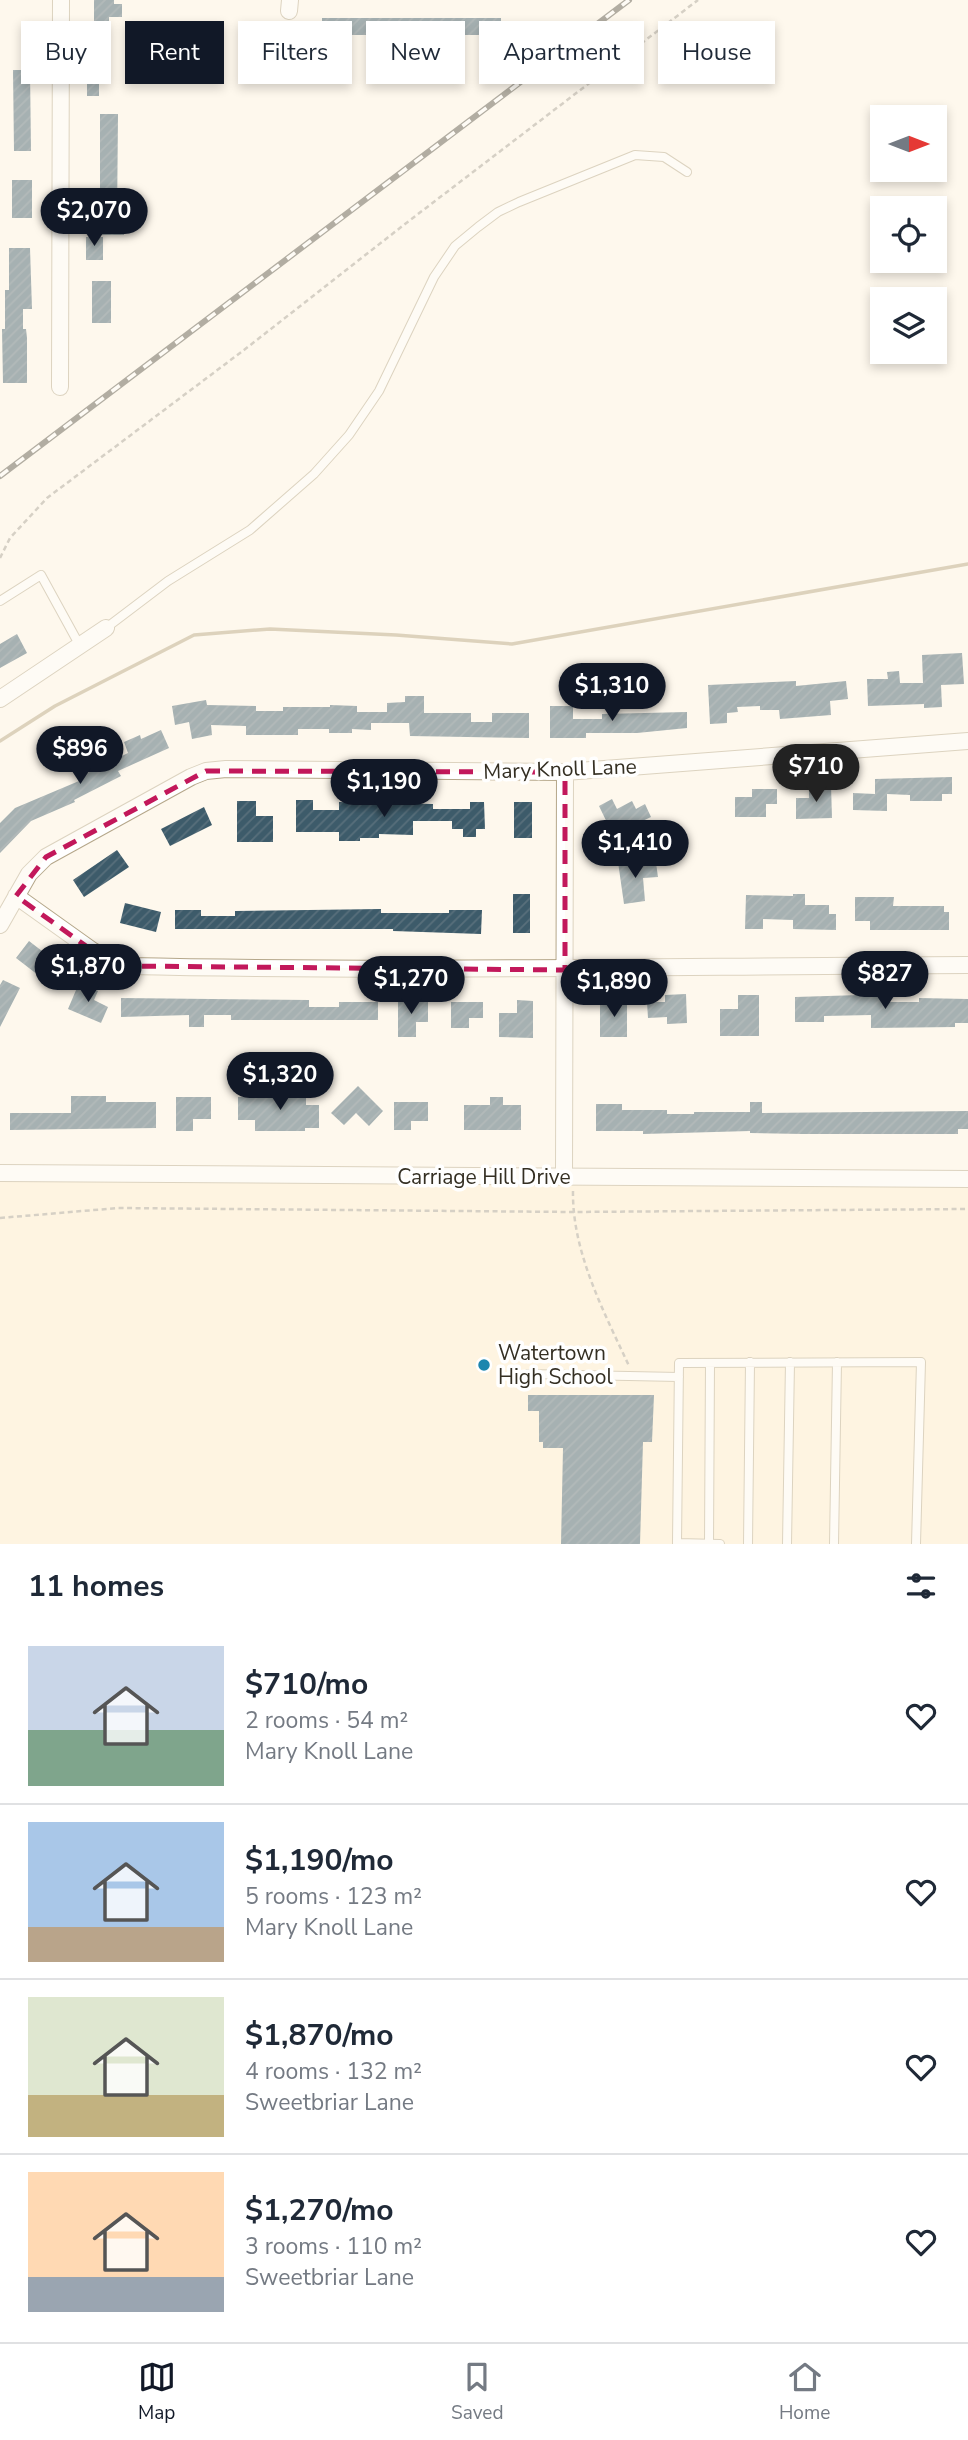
<!DOCTYPE html>
<meta charset="utf-8">
<style>
body{margin:0;font-family:"Nunito Sans",sans-serif;background:#f2f2f3;color:#1f2937;height:100vh;display:flex;flex-direction:column;font-size:26px;white-space:nowrap}
*{box-sizing:border-box;margin:0}
p{font-size:23px;color:#747a83}
.icon{flex:none;width:38px;height:38px;fill:none;stroke:currentColor;stroke-width:2;stroke-linecap:round;stroke-linejoin:round}
.map{position:relative;height:1544px;overflow:hidden}
.details{display:flex;flex-direction:column;background:#fff;flex:1}
.details>*{flex:none}
.hud{position:absolute;left:21px;top:21px;width:928px;height:63px;display:flex;gap:14px}
.needle{width:46px;rotate:90deg}
.tools{position:absolute;left:870px;top:105px;display:grid;gap:14px}
.tools a{display:grid;place-items:center;width:77px;height:77px;border-radius:0px;background:#fff;box-shadow:0 4px 10px #0003;font-size:35px}
.price{position:absolute;translate:-50% -60px;padding:0 16px;border-radius:24px;background:#111827;color:#fff;font-size:23px;line-height:46px;filter:drop-shadow(0 2px 4px #0008)}
.price::after{content:'';position:absolute;left:50%;top:42px;width:21px;height:16px;margin-left:-10px;background:inherit;clip-path:polygon(0 0,100% 0,50% 100%)}
.price.on{background:#222;color:#fff}
ul{padding:0;list-style:none}
li{display:flex;align-items:center;gap:21px;height:175px;padding:0 28px}
li+li{border-top:2px solid #e0e1e3}
li span{display:grid;place-items:center;flex:none;width:196px;height:140px;border-radius:0px;color:#555}
li>.icon{margin-inline-start:auto}
span .icon{width:84px;height:84px;fill:#fffc;stroke-width:1}
li b{font-size:30px}
h2{display:flex;justify-content:space-between;align-items:center;height:84px;padding:0 28px;font-size:30px}
.chip{padding:0 24px;border-radius:0px;background:#fff;box-shadow:0 4px 10px #0003;font-size:24px;line-height:63px}
.chip.on{background:#111827;color:#fff}
.dock{display:flex;justify-content:space-around;align-items:center;height:98px;border-top:2px solid #e0e1e3;background:#fff;font-size:19px;color:#747a83}
.dock a{display:grid;justify-items:center;gap:4px}
.dock .on{color:#111827}
.map>svg:first-child{display:block}
.built{fill:#fff0d2}
.lines{fill:none;stroke-linecap:round;stroke-linejoin:round}
.stream{stroke:#b6a582;stroke-width:3.5}
.building{fill:url(#building-hatch)}
.lane-casing{stroke:#b5a78a;stroke-width:10}
.street-casing{stroke:#b5a78a;stroke-width:18}
.path{stroke:#a6a095;stroke-width:2.5;stroke-dasharray:5 3.5;stroke-linecap:butt}
.lane{stroke:#fff;stroke-width:8}
.street{stroke:#fff;stroke-width:16}
.rail-casing{stroke:#585347;stroke-width:6}
.rail{stroke:#fff;stroke-width:3.5;stroke-dasharray:10;stroke-linecap:butt}
.marked{fill:none;stroke:#c2185b;stroke-width:5;stroke-dasharray:14 9;stroke-linejoin:round}
.poi-dot{fill:#1d86ae;stroke:#fff;stroke-width:2.5}
.labels{text-anchor:middle;stroke-width:7;stroke-linejoin:round;paint-order:stroke}
.street-label{font-size:21px;fill:#342f23;stroke:#fff}
.poi-label{font-size:21px;fill:#342f23;stroke:#fff;text-anchor:start}
</style>
<div class="map">
<svg width="968" height="1544" viewBox="0 0 968 1544">
<defs>
<pattern id="building-hatch" width="6" height="6" patternUnits="userSpaceOnUse" patternTransform="scale(1.75)"><rect width="6" height="6" fill="#3d5b6a"/><path d="M-1 1l2-2M0 6l6-6M5 7l2-2" fill="none" stroke="#586f7b"/></pattern>
</defs>
<rect width="100%" height="100%" fill="#fef8ed"/>
<path class="built" d="M0,1174L968,1186V1544H0Z"/>
<g class="lines">
<path class="stream" d="M0,741L55,706L194,635L270,629L396,635L512,644L968,564"/>
</g>
<path class="building" d="M94,0H114V4H122V17H109V30H105L104,67H99V96H87V46H94Z
M322,18H501V35H322Z
M13,70H30L31,151H14Z
M100,114H118L117,220H124V235H96V221H100Z
M12,180H32V218H12Z
M86,237H103V260H86Z
M9,248H30L32,309H23V329H26L27,338V383H3L2,329H5V290H9Z
M92,281H111V323H92Z
M17,634L27,653L0,668V644Z
M962,653L964,684L941,685L942,707L924,708V704L868,706L867,679H888L887,672L899,671L900,683H923L922,655Z
M796,681V686L846,681L848,699L830,701L831,715L780,719L779,710H760V706L737,707L738,712L727,713V723L710,724L708,685Z
M405,696H424V713H471V722H492V713H529V738L410,736L409,723H371V730L352,729V733H329V729H298V735H246V726L211,725L212,735L192,739L189,722L175,725L172,706L206,700L207,705L256,706V711H283V707H330V705L357,706V712H387V703L405,702Z
M550,706H573V719H602V714L687,712V728L637,733H586V738H550Z
M161,730L169,748L118,771L121,776L74,800L75,802L31,821L0,853V823L15,808L79,781L77,778L128,753L124,742L140,735L141,739Z
M952,777V794H942V801H910V795L887,794V811L853,810V793L875,794V779Z
M831,785L832,818L796,819V798H809V786Z
M752,789H777V804H766V817H735V797H752Z
M612,799L617,809L632,801L636,809L645,804L651,817L613,835L599,806Z
M296,800H313V810H339V802L433,804V809H470V802H484L485,829H476V837H463V829H452V821H413V835L379,834V838H360V841H339V832H296Z
M237,801H256V816H273V842H237Z
M514,802H532V838H514Z
M204,807L212,825L170,846L161,829Z
M117,850L129,867L84,897L73,880Z
M636,859L637,865L656,863L658,877L643,878L645,901L624,904L618,862Z
M513,894H530V933H513Z
M793,894H805V905H829V914H836V930L793,929V920L763,919V929H745L746,895L793,896Z
M855,897H894L893,906H944V912H949V930H870V921H855Z
M125,903L161,912L156,932L120,923Z
M381,909V913H449V910H482L481,934L393,931V929H175V910H201V916H235V911Z
M29,941L64,968L51,985L16,958Z
M3,980L20,988L0,1027V985Z
M79,983L98,991L94,1000L108,1007L101,1023L68,1009Z
M686,994L687,1023L667,1024V1017L648,1018L647,1002H665V995Z
M738,995H759V1036H720V1009H738Z
M860,995H884V1002H919V998L968,999V1023H955V1027L871,1028V1015L824,1016V1022H795V997Z
M121,998L309,1000V1007H339V1002H378V1020H231V1015H204V1027H189V1015L121,1017Z
M398,1000H428V1022H416V1037H398Z
M517,1000L533,1001V1038L499,1037V1013H517Z
M600,1000H627V1037H600Z
M451,1002H483V1018H469V1028H451Z
M358,1086L383,1111L369,1126L356,1113L344,1125L331,1113Z
M287,1089H306V1105H319V1128H305V1131H255V1120H238V1097H287Z
M71,1096H106V1102H156V1128L10,1130V1113H71Z
M176,1097H211V1119H193V1131H176Z
M490,1097H503V1105H521V1130H464V1105H490Z
M394,1102H428V1121H411V1130H394Z
M750,1102H762V1113L968,1111V1129H958V1134H803L750,1133V1131L643,1134V1131H596V1104H622V1110H667V1114H694V1112H750Z
M528,1395H654L652,1442H643L640,1544H561L563,1448H543V1442H539V1411H528Z"/>
<g class="lines">
<g class="lane-casing">
<path id="lane" d="M0,601L41,575L80,646
M106,628L168,581L250,530L314,474L349,435L379,391L434,277L455,246L478,227L498,212L519,202L635,155L664,157L687,172
M528,1374L679,1377
M709,1544L710,1363
M720,1544L677,1543L679,1363L921,1362L916,1544
M748,1544L750,1362
M787,1544L790,1362
M834,1544L837,1362"/>
</g>
<g class="street-casing">
<path id="street" d="M289,11L290,0
M60,387L61,0
M0,699L106,628
M16,896L93,951L108,959L128,966C408,972 688,966 968,965
M0,925L29,874L46,857L191,777L206,771L226,769L565,772L968,741
M0,1173L968,1179
M564,1177L565,772"/>
</g>
<path class="path" d="M0,558L10,538L47,498L244,350L405,224L698,0
M573,1191C572,1252 604,1312 629,1366
M0,1218L118,1208L572,1212L968,1209"/>
<use href="#lane" class="lane"/>
<use href="#street" class="street"/>
<g class="rail-casing">
<path id="rail" d="M0,476L629,0"/>
</g>
<use href="#rail" class="rail"/>
</g>
<path d="M0 0H968V1544H0ZM206,771L565,772V970L128,966L93,951L16,896L46,857Z" fill="#fef8ed" fill-opacity=".55" fill-rule="evenodd"/>
<path class="marked" d="M206,771L565,772V970L128,966L93,951L16,896L46,857Z"/>
<circle class="poi-dot" cx="484" cy="1365" r="7"/>
<g class="labels">
<g class="street-label">
<text transform="translate(560 769) rotate(-2)" y="7">Mary Knoll Lane</text>
<text x="484" y="1184">Carriage Hill Drive</text>
</g>
<g class="poi-label">
<text x="498" y="1360">Watertown<tspan x="498" dy="24">High School</tspan></text>
</g>
</g>
</svg>
<div class="tools">
<a><svg class="needle" viewBox="-14 -14 28 28"><path d="M0-13l5 13h-10z" fill="#e53935"/><path d="M0 13l5-13h-10z" fill="#747a83"/></svg></a>
<a><svg class="icon" aria-label="locate" viewBox="0 0 24 24"><circle cx="12" cy="12" r="6"/><path d="M12 2v4M12 18v4M2 12h4M18 12h4"/></svg></a>
<a><svg class="icon" aria-label="layers" viewBox="0 0 24 24"><path d="M12 4l9 5-9 5-9-5zM3 14l9 5 9-5"/></svg></a>
</div>
<b class="price" style="left:94px;top:248px">$2,070</b>
<b class="price" style="left:612px;top:723px">$1,310</b>
<b class="price" style="left:80px;top:786px">$896</b>
<b class="price on" style="left:816px;top:804px">$710</b>
<b class="price" style="left:384px;top:819px">$1,190</b>
<b class="price" style="left:635px;top:880px">$1,410</b>
<b class="price" style="left:88px;top:1004px">$1,870</b>
<b class="price" style="left:885px;top:1011px">$827</b>
<b class="price" style="left:411px;top:1016px">$1,270</b>
<b class="price" style="left:614px;top:1019px">$1,890</b>
<b class="price" style="left:280px;top:1112px">$1,320</b>
<div class="hud">
<a class="chip">Buy</a>
<a class="chip on">Rent</a>
<a class="chip">Filters</a>
<a class="chip">New</a>
<a class="chip">Apartment</a>
<a class="chip">House</a>
</div>
</div>
<section class="details">
<h2>11 homes<svg class="icon" aria-label="filters" viewBox="0 0 24 24"><path d="M4 7h16M4 17h16"/><circle cx="9" cy="7" r="2"/><circle cx="15" cy="17" r="2"/></svg></h2>
<ul>
<li><span style="background:linear-gradient(#c9d6e8 60%,#7fa58c 0)"><svg class="icon" aria-label="home" viewBox="0 0 24 24"><path d="M3 11l9-7 9 7M6 9v11h12V9"/></svg></span><div><b>$710/mo</b><p>2 rooms · 54 m²</p><p>Mary Knoll Lane</p></div><svg class="icon" aria-label="heart" viewBox="0 0 24 24"><path d="M12 20l-8-8c-3-5 5-10 8-4 3-6 11-1 8 4z"/></svg></li>
<li><span style="background:linear-gradient(#a9c7e8 75%,#b9a48a 0)"><svg class="icon" aria-label="home" viewBox="0 0 24 24"><path d="M3 11l9-7 9 7M6 9v11h12V9"/></svg></span><div><b>$1,190/mo</b><p>5 rooms · 123 m²</p><p>Mary Knoll Lane</p></div><svg class="icon" aria-label="heart" viewBox="0 0 24 24"><path d="M12 20l-8-8c-3-5 5-10 8-4 3-6 11-1 8 4z"/></svg></li>
<li><span style="background:linear-gradient(#dfe7d0 70%,#c2b280 0)"><svg class="icon" aria-label="home" viewBox="0 0 24 24"><path d="M3 11l9-7 9 7M6 9v11h12V9"/></svg></span><div><b>$1,870/mo</b><p>4 rooms · 132 m²</p><p>Sweetbriar Lane</p></div><svg class="icon" aria-label="heart" viewBox="0 0 24 24"><path d="M12 20l-8-8c-3-5 5-10 8-4 3-6 11-1 8 4z"/></svg></li>
<li><span style="background:linear-gradient(#ffd9b3 75%,#9aa5b1 0)"><svg class="icon" aria-label="home" viewBox="0 0 24 24"><path d="M3 11l9-7 9 7M6 9v11h12V9"/></svg></span><div><b>$1,270/mo</b><p>3 rooms · 110 m²</p><p>Sweetbriar Lane</p></div><svg class="icon" aria-label="heart" viewBox="0 0 24 24"><path d="M12 20l-8-8c-3-5 5-10 8-4 3-6 11-1 8 4z"/></svg></li>
</ul>
</section>
<nav class="dock">
<a class="on"><svg class="icon" aria-label="map" viewBox="0 0 24 24"><path d="M3 6l6-2 6 2 6-2v14l-6 2-6-2-6 2zM9 4v14M15 6v14"/></svg>Map</a>
<a><svg class="icon" aria-label="saved" viewBox="0 0 24 24"><path d="M7 4h10v16l-5-4-5 4z"/></svg>Saved</a>
<a><svg class="icon" aria-label="home" viewBox="0 0 24 24"><path d="M3 11l9-7 9 7M6 9v11h12V9"/></svg>Home</a>
</nav>
